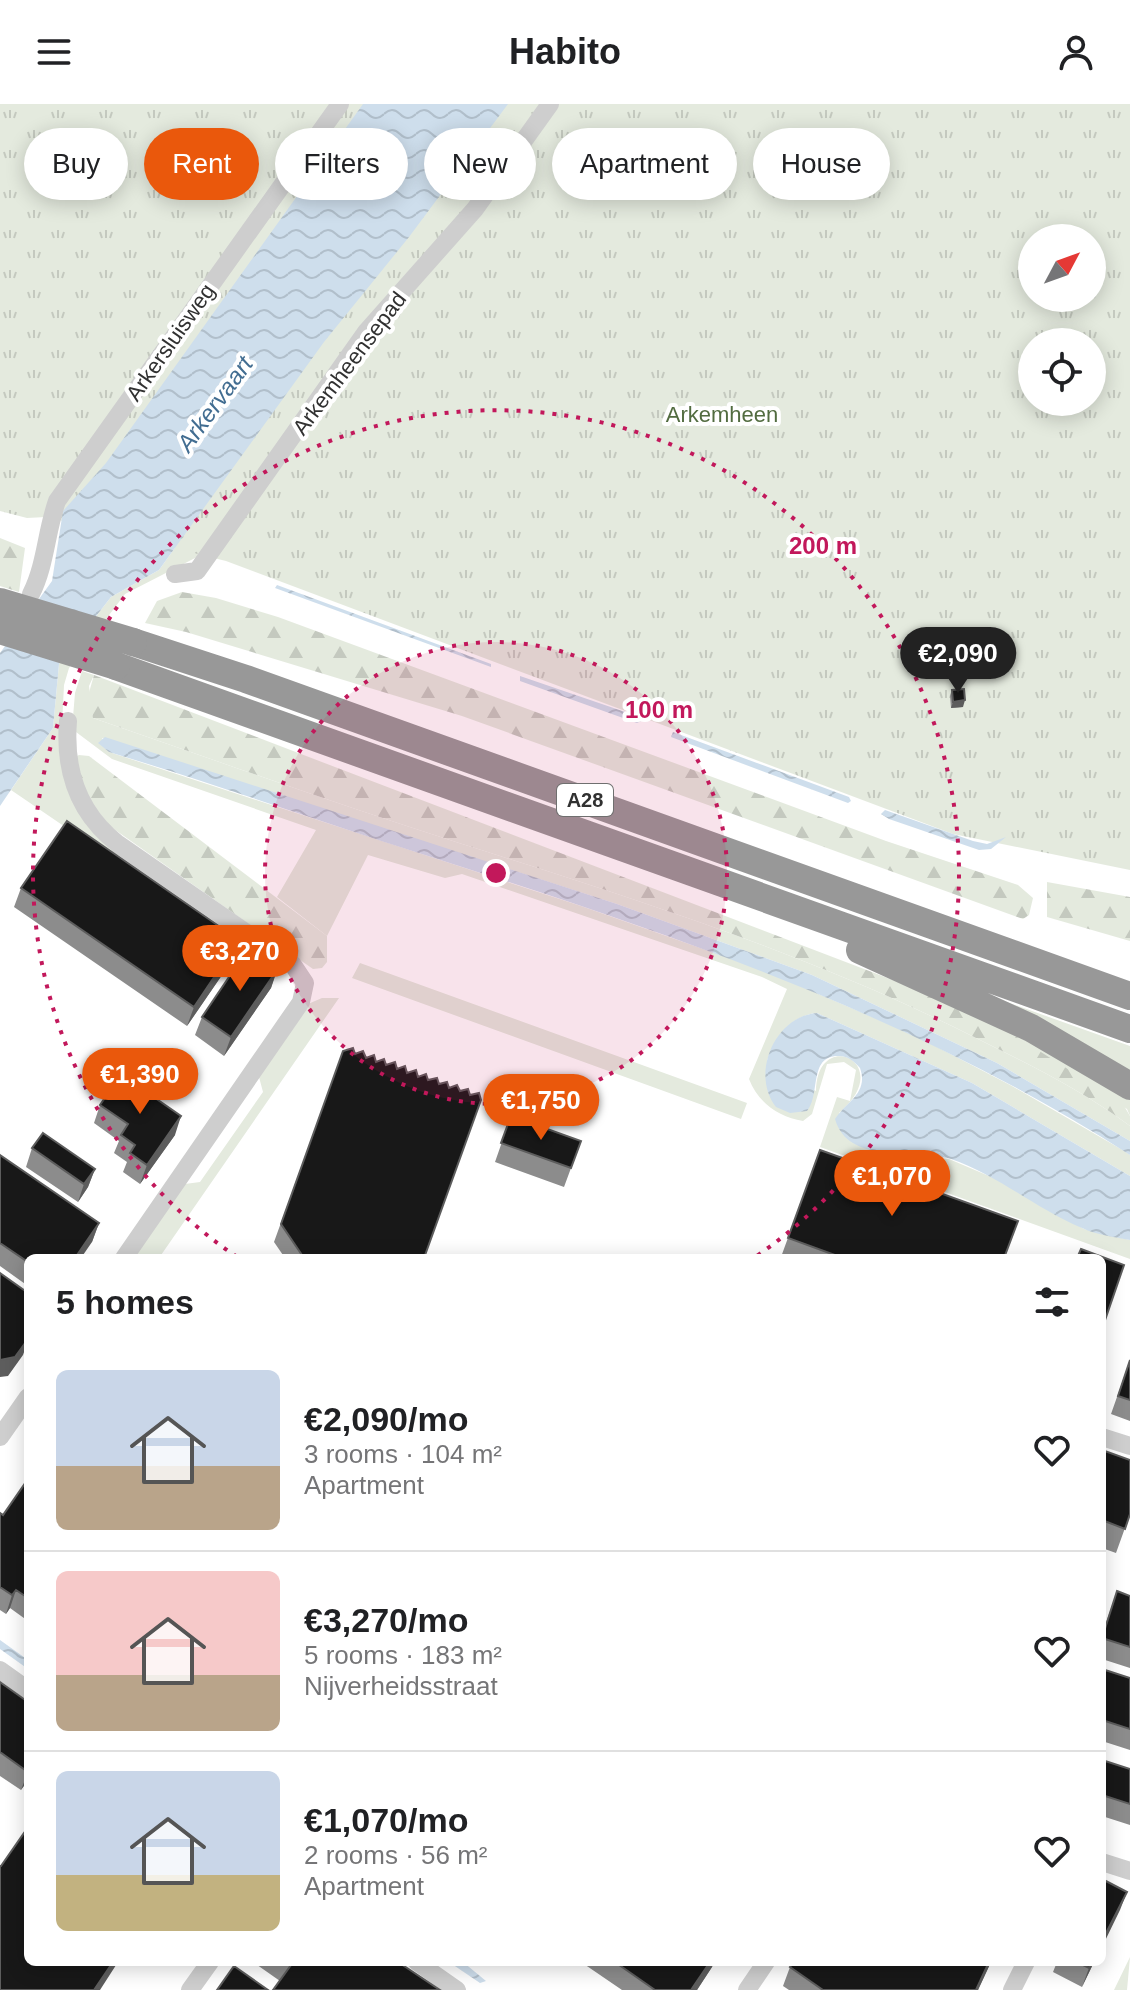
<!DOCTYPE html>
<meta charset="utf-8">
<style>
body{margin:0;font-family:Arial,sans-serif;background:#f6f6f6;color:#202124;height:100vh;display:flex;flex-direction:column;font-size:30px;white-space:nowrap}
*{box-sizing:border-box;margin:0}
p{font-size:26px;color:#757577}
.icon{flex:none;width:44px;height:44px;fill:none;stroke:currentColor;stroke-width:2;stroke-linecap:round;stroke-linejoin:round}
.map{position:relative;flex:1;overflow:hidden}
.side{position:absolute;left:24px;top:1150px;width:1082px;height:712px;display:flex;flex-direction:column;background:#fff;border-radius:12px;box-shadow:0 4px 20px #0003}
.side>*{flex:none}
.banner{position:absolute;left:24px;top:24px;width:1082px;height:72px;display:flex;gap:16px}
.needle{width:52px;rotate:49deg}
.buttons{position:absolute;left:1018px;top:120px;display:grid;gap:16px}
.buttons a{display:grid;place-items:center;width:88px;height:88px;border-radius:50%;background:#fff;box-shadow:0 4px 20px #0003;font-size:40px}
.price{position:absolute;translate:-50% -68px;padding:0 18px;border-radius:28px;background:#ea580c;color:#fff;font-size:26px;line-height:52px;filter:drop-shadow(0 2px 4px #0008)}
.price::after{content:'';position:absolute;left:50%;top:48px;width:24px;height:18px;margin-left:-12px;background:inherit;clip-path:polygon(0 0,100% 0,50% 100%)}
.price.current{background:#222;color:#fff}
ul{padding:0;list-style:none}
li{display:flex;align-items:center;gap:24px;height:200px;padding:0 32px}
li+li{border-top:2px solid #e0e0e0}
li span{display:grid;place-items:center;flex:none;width:224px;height:160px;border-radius:12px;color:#555}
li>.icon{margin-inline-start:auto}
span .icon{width:96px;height:96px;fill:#fffc;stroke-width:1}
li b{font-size:34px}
h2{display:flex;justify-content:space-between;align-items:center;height:96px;padding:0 32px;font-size:34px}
.tag{padding:0 28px;border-radius:36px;background:#fff;box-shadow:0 4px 20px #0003;font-size:28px;line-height:72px}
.tag.current{background:#ea580c;color:#fff}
header{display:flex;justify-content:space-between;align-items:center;height:104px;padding:0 32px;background:#fff;font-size:36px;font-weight:800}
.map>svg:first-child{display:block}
.grass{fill:#e4eade}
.forest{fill:url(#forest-firs)}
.park{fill:url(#park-tufts);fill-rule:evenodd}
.water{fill:url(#water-waves)}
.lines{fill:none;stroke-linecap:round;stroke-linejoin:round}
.minor{stroke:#cecece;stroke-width:18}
.highway{stroke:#989898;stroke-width:28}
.highway-bridge{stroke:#989898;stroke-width:28}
.wall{fill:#8c8c8c}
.shaded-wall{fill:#5d5d5d}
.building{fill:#181818;stroke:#5d5d5d;stroke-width:2}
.ring{fill:none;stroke:#c2185b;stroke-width:4;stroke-dasharray:4 8}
.labels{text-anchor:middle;stroke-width:8;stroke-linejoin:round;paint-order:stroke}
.shield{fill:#fff;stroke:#6f6f6f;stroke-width:2}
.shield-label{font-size:20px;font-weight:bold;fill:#313131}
.street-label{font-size:22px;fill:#313131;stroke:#fff}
.park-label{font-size:22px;fill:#526c40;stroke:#fff}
.water-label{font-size:24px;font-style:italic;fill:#426d91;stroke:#fff}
.centre{fill:#c2185b;stroke:#fff;stroke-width:4}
.ring-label{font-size:24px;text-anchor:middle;font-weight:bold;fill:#c2185b;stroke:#fff;stroke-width:8;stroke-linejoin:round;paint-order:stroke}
</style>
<header><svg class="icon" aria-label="menu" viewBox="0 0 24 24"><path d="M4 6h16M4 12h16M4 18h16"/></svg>Habito<svg class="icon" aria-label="person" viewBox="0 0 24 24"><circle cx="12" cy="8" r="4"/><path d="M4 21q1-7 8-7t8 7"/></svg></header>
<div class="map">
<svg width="1130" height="1886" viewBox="0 0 1130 1886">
<defs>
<pattern id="forest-firs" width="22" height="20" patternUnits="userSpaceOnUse" patternTransform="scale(2)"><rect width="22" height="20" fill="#e4eade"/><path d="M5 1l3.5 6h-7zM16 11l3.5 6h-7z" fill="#c4c9bf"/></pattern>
<pattern id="park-tufts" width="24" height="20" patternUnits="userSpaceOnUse" patternTransform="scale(2)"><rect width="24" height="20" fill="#e4eade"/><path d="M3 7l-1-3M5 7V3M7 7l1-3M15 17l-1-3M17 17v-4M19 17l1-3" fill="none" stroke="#c4c9bf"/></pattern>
<pattern id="water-waves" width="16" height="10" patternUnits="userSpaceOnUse" patternTransform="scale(2)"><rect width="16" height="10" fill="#cedeec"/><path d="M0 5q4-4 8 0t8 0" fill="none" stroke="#b1bfcb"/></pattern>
</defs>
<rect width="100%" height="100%" fill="#fff"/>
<path class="grass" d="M324,238L197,453L125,490L69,564L64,581L61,640L119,750L115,757L11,686L53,624L59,560L111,493L159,466Z
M82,567L94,571L89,582L93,614C215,656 336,700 459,739C636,795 812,851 978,935C1030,961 1083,987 1130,1022V1037L997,959L812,871L617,800L102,634L109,648L581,802L760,865L912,930L1012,982L1126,1048L1130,1051V1072L972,979L817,909C791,911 775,934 767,957L816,987C817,922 898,959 839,1009L861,1042L896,1050L949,1055L996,1075L1084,1125L1130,1136V1155L820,1043L837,993L850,997L856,966L844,958L827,960L812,1010L803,1017C779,1013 758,999 749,975L787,885L762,873L462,770L445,774L368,751L327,832L277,793L316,726L112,655L72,625L75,589Z
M360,859L747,999L741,1015L352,874Z
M990,892L1130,942V976Z
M322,894H339L159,1154H134L185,1080L200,1078L263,988L259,973L308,900Z
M1000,922L1130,995V1012L1127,1005Z
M1130,1853L1127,1886H1114Z"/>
<path class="forest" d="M0,434L25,444L19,488L0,482Z
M182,488L216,494L278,513L886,737L1018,781L1033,794L1029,811L1023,815L462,612L186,528L145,519L157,497Z
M94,571L953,899L1000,922L1123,1000L1130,1012V1022C1083,987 1030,961 978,935C812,851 636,795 459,739C336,700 215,656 93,614L88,592Z
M79,651L89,652L327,832V858L322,864L313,865L111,723L88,696L75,653Z
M1047,778L1130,793V837L1047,813Z"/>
<path class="park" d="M0,0H1130V766L953,730L226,457L46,413L27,414L0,407ZM1032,134H1092V194H1032ZM1032,238H1092V298H1032Z"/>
<path class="water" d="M363,0H508L409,133L324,238L159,466L111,493L59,560L53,624L0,702V549L52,477L63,407L106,359Z
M277,481L491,560V563L275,484Z
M520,572L634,611L641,617L637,619L520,577Z
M673,628L849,693L851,697L848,699L671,633Z
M105,633L617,800L812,871L997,959L1130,1037V1051C913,911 669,829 425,751C319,717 215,680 109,648L98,639Z
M885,706L973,737L987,740L1006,733L991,745L979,746L889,715L881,710Z
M817,909L972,979L1130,1072V1136C1114,1133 1097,1131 1082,1124C1036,1105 998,1071 951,1055C917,1044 848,1062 835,1015C846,998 869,989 860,964C854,957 848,952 839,952C808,951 821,991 807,1007L790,1009L776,1003C750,970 775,912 817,909Z
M0,1536L28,1556V1565L0,1545Z
M449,1858H463L486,1877L480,1879Z"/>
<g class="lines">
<path class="minor" d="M175,470L197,467L366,228L475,105L550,0
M31,490C46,460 46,428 57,397L340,0
M68,617C64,666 78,709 118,740L293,861L305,879L301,898L124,1154
M0,1333L28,1293
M1102,1333L1130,1342
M0,1566L28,1586
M1102,1758L1130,1767
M417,1858L457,1886
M190,1886L210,1858
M747,1886L766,1858
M1012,1886L1026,1858"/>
<path class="highway" d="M133,538L246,575L1130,892
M116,562L1130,925
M860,846L1031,924L1130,982"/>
<path class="highway-bridge" d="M0,498L133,538
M0,526L116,562"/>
</g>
<path class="wall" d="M952,586L963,603L951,604L950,592Z
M21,784L239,836L233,855L187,922L14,803Z
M277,866L271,884L224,952L195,931L202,913Z
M343,947L424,1154H285L274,1138Z
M137,981L175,1031L140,1080L123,1068L127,1058L114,1049L119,1037L94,1019L100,1001Z
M511,1012L581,1037L564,1083L495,1058Z
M32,1044L95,1065L88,1083L78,1098L26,1063Z
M820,1046L1004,1154H785L781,1153Z
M0,1051L99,1119L92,1138L28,1154V1182L0,1162Z
M1130,1256V1317L1111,1310Z
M1102,1346L1130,1410L1116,1449L1102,1444Z
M28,1375V1517L10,1504L6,1510L0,1506V1409L3,1411Z
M1117,1487L1130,1492V1564L1102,1555V1530Z
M1102,1565L1130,1574V1646L1102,1637Z
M0,1578L28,1598V1676L21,1686L0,1672Z
M1102,1656L1130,1665V1721L1102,1712Z
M253,1858H398L280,1877Z
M581,1858H714L712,1863L697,1886H622Z
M794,1858H991L978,1886H789L783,1882L790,1863Z
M1057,1858H1094L1082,1883L1053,1868Z"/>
<path class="shaded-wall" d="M965,596L963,603L951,604L953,598Z
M239,836L233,855L187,922L194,903Z
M277,866L271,884L224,952L231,933Z
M181,1012L175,1031L140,1080L147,1061Z
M95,1065L88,1083L78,1098L84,1080Z
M99,1119L92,1138L81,1154H75Z
M28,1226V1237L23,1251L8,1272L0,1273V1256Z
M16,1486L10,1504L6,1510L12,1491Z
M28,1667V1676L21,1686L28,1668Z
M1127,1788L1120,1806L1102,1843V1837Z
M113,1858H118L100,1886H94Z
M710,1858H714L712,1863L697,1886H691Z
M989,1858H991L978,1886H976Z
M1092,1858H1094L1082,1883L1089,1864Z"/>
<path class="building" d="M964,585L965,596L953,598L952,586Z
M67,717L239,836L194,903L21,784Z
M248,845L277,866L231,933L202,913Z
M353,944L355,950L363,947L366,954L374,951L376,958L384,955L386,961L395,958L397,965L405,962L407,969L416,966L418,973L426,970L428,976L437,974L439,980L447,978L449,984L457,981L460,987L468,985L470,991L479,989L481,996L424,1154H304L281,1120L343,947Z
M125,965L139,975L135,980L181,1012L147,1061L130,1049L135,1041L121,1031L128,1020L100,1001Z
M511,1012L581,1037L571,1064L501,1039Z
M43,1029L95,1065L84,1080L32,1044Z
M820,1046L1018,1117L1004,1154H843L788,1134Z
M0,1051L99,1119L75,1154H28V1158L0,1139Z
M1081,1145L1124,1161L1102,1225V1154H1077Z
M0,1169L28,1189V1226L26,1229L28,1231V1235L15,1253L0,1256Z
M1130,1256V1296L1118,1292Z
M1102,1346L1130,1356V1410L1125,1425L1102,1416Z
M28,1375V1494L16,1486L12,1491L0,1483V1409L3,1411Z
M1117,1487L1130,1492V1543L1102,1534Z
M1102,1565L1130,1574V1625L1102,1616Z
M0,1578L28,1598V1668L0,1648Z
M1102,1656L1130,1665V1700L1102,1691Z
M24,1729L28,1732V1858H113L94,1886H0V1762H1Z
M1102,1775L1127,1788L1102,1837Z
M286,1858H398L440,1886H273L291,1861Z
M615,1858H710L691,1886H655Z
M794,1858H989L976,1886H823L790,1863Z
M1077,1858H1092L1089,1864Z
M234,1862L268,1886H217Z"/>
<circle cx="496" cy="769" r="231" fill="#c2185b" fill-opacity=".12"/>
<g class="ring">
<circle cx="496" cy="769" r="231"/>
<path d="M237 1153A463 463 0 1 1 755 1153"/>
</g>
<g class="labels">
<rect class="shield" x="557" y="680" width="56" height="32" rx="6"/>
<g class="shield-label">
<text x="585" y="703">A28</text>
</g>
<g class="street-label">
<text transform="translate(170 238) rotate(-55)" y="8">Arkersluisweg</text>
<text transform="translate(349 259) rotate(-53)" y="8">Arkemheensepad</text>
</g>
<g class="park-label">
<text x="722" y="318">Arkemheen</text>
</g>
<g class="water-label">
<text transform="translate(215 300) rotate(-54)" y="8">Arkervaart</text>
</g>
</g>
<circle cx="496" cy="769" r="12" class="centre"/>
<g class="ring-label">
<text x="823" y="450">200 m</text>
<text x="659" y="614">100 m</text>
</g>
</svg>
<div class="buttons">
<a><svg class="needle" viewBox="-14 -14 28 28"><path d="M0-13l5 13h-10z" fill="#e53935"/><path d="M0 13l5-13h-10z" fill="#757577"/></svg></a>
<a><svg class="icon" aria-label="locate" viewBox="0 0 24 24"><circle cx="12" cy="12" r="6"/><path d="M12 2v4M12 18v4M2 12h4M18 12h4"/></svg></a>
</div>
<b class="price current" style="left:958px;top:591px">€2,090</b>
<b class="price" style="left:240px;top:889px">€3,270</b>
<b class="price" style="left:140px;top:1012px">€1,390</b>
<b class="price" style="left:541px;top:1038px">€1,750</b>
<b class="price" style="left:892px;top:1114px">€1,070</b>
<div class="banner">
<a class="tag">Buy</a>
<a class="tag current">Rent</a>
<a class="tag">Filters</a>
<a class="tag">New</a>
<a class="tag">Apartment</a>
<a class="tag">House</a>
</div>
<section class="side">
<h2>5 homes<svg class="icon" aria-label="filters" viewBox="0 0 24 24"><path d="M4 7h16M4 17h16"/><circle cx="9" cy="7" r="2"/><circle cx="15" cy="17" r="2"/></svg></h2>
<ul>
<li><span style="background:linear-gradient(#c9d6e8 60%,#b9a48a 0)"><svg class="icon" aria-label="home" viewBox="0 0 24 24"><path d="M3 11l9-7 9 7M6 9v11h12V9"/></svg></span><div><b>€2,090/mo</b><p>3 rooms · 104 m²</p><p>Apartment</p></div><svg class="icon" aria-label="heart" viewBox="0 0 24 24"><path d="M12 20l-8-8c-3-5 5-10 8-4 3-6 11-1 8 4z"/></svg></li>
<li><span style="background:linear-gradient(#f6c9c9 65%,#b9a48a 0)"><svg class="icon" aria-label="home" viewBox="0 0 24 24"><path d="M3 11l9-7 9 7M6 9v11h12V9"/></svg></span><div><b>€3,270/mo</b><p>5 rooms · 183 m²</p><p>Nijverheidsstraat</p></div><svg class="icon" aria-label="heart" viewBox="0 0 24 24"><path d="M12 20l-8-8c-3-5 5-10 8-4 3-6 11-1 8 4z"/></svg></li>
<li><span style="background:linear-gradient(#c9d6e8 65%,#c2b280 0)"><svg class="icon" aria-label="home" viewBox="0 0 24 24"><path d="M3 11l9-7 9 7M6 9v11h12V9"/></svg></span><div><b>€1,070/mo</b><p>2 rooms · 56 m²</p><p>Apartment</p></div><svg class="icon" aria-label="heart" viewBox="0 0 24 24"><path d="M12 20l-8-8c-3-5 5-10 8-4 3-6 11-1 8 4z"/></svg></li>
</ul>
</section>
</div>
